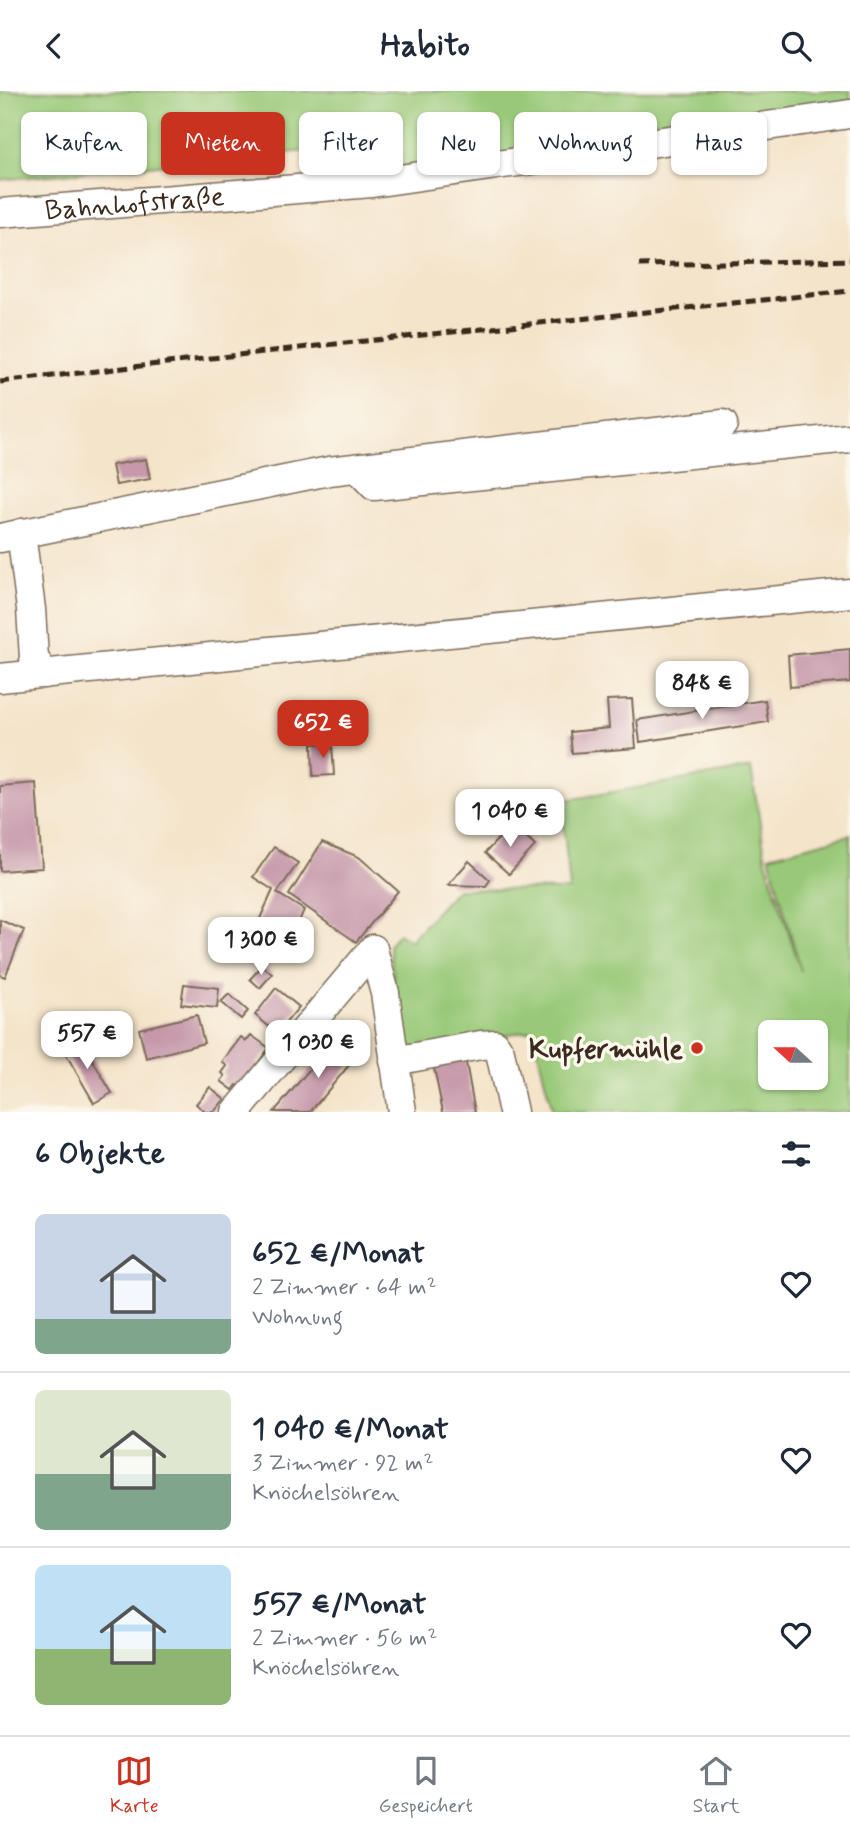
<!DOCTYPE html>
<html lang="de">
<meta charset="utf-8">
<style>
body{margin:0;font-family:Mynerve,sans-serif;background:#f2f2f3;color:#1f2937;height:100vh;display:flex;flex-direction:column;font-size:26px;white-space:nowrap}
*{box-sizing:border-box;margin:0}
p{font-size:23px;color:#747a83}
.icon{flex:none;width:38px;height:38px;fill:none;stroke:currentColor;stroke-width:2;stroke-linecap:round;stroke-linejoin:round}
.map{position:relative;height:1021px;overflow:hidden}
.sheet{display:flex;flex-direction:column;background:#fff;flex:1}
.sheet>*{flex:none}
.guide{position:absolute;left:21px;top:21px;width:808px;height:63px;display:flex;gap:14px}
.needle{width:46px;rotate:291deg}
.tools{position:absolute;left:758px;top:929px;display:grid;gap:14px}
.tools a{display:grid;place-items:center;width:70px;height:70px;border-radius:10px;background:#fff;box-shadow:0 2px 5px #0004;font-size:35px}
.price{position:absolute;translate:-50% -60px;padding:0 16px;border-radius:14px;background:#fff;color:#222;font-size:23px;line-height:46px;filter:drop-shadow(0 2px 4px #0008)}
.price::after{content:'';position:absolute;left:50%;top:42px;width:21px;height:16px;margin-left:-10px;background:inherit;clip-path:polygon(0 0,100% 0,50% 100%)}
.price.current{background:#c8321e;color:#fff}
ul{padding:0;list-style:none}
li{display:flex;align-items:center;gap:21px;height:175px;padding:0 35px}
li+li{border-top:2px solid #e0e1e3}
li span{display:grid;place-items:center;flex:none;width:196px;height:140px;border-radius:10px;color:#555}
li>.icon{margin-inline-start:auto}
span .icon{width:84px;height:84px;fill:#fffc;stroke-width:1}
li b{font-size:30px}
h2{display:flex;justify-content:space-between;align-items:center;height:84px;padding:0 35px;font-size:30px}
.pill{padding:0 24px;border-radius:10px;background:#fff;box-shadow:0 2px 5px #0004;font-size:24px;line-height:63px}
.pill.current{background:#c8321e;color:#fff}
header{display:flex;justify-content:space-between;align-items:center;height:91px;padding:0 35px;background:#fff;font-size:32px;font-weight:800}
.dock{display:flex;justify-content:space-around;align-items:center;height:98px;border-top:2px solid #e0e1e3;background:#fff;font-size:19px;color:#747a83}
.dock a{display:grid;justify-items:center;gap:4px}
.dock .current{color:#c8321e}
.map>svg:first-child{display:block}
.green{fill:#99c978;stroke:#6a7a4b;stroke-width:2;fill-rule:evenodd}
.building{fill:#c698aa}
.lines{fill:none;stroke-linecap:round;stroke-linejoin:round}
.minor-casing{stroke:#7c6b5a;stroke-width:31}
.minor{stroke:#fff;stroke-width:28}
.rail{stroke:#3b2a1e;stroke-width:5;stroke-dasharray:10 5;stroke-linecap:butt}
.poi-dot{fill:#c8321e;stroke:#fbf7ec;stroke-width:2.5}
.labels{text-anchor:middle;stroke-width:7;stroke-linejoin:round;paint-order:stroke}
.street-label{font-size:28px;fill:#3b2a1e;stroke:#fbf7ec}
.poi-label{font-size:28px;font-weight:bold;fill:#3b2a1e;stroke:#fbf7ec;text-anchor:end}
</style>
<header><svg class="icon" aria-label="back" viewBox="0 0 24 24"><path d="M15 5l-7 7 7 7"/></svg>Habito<svg class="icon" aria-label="search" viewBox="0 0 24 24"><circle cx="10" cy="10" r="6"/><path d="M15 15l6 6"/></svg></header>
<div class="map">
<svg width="850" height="1021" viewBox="0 0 850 1021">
<rect width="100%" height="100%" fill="#fbf7ec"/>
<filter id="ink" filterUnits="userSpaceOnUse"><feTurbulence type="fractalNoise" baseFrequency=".0143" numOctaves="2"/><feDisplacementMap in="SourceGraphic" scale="14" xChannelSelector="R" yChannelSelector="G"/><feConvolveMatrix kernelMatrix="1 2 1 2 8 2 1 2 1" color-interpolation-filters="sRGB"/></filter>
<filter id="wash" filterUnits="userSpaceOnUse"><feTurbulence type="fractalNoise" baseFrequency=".00686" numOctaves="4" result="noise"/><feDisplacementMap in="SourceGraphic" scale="28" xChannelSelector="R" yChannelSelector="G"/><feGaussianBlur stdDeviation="1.57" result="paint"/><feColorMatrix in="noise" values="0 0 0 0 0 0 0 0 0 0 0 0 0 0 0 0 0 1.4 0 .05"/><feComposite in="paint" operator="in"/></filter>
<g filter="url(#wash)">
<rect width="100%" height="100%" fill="#f4e4ca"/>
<path class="green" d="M0,0H850V23L372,92L369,54L0,89Z
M751,677L766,770L801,880L769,765L850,744V1021H552L533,939L404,961L389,854L399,842L410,850L457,798L570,799L561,710ZM770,942H816V987H770Z"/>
<g id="blocks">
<path class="building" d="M146,368L150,388L116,394L112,374Z
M850,558V591L790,596L788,564Z
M632,608L636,657L572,662L570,641L609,637L607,609Z
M765,609L768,631L640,651L637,629Z
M332,652L334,684L313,685L312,653Z
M36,692L42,777L0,780V695Z
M512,733L535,755L509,783L485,762Z
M322,751L359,766L398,800L356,851L289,804Z
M274,756L298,772L277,802L304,819L287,858L252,845L273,799L253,786Z
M469,770L490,789L486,795L448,794Z
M0,829L24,839L5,886L0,884Z
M262,875L272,883L260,897L250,888Z
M184,893L219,897L217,917L181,913Z
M276,897L299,916L277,942L255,924Z
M229,903L248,920L241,928L221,911Z
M197,924L204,952L146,967L139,938Z
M251,944L269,957L240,996L237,994L233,999L221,990L225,985L222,982L227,975L222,971L241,946L246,950Z
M80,948L112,1002L94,1012L63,958Z
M334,949L355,967L310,1021H274Z
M465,966L475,1021H443L433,972Z
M210,996L225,1008L214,1021H205L196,1013Z"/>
</g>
</g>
<g filter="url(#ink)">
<use href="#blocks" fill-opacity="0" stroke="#7c6b5a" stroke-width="2"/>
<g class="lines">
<g class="minor-casing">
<g id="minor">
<path id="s1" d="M0,122L372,92L850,23"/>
<path d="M357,377L374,395L850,347"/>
<path d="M21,442L31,518L34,567L44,583"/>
<path d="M0,447L329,380L723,333"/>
<path d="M0,587L850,502"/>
<path d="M373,858L385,902L402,1021"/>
<path d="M394,970L481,954L495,953L500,961L513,1021"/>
<path d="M236,1021L373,858"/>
</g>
</g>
<use href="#minor" class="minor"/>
<path class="rail" d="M639,174L850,169
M0,291L317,255L850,200"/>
</g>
</g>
<circle class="poi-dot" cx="697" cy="957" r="7"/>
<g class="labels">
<g class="street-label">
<text dy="10" stroke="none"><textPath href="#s1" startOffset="135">Bahnhofstraße</textPath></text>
</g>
<g class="poi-label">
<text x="683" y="967">Kupfermühle</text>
</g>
</g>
</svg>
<div class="tools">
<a><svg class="needle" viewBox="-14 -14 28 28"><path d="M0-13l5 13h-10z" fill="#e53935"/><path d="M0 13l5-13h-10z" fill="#747a83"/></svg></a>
</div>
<b class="price" style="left:702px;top:630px">848 €</b>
<b class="price current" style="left:323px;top:669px">652 €</b>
<b class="price" style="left:510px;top:758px">1 040 €</b>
<b class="price" style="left:261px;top:886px">1 300 €</b>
<b class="price" style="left:87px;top:980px">557 €</b>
<b class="price" style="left:318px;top:989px">1 030 €</b>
<div class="guide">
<a class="pill">Kaufen</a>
<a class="pill current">Mieten</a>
<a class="pill">Filter</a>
<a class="pill">Neu</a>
<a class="pill">Wohnung</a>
<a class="pill">Haus</a>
</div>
</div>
<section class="sheet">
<h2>6 Objekte<svg class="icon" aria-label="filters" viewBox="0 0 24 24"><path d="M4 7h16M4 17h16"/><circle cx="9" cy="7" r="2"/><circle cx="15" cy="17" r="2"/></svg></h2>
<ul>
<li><span style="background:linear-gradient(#c9d6e8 75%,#7fa58c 0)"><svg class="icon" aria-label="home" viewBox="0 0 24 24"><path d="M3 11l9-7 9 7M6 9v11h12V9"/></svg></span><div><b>652 €/Monat</b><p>2 Zimmer · 64 m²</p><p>Wohnung</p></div><svg class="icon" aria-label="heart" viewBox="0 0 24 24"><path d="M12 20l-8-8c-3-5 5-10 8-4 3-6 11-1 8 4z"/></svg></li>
<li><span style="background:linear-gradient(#dfe7d0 60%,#7fa58c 0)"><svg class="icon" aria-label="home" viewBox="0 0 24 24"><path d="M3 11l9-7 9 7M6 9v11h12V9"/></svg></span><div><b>1 040 €/Monat</b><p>3 Zimmer · 92 m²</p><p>Knöchelsöhren</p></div><svg class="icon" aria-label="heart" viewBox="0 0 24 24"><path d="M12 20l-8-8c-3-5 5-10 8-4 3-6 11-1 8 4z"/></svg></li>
<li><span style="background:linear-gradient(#bfe0f5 60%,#8fb573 0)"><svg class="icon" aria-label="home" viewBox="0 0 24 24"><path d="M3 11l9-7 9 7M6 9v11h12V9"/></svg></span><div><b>557 €/Monat</b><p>2 Zimmer · 56 m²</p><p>Knöchelsöhren</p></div><svg class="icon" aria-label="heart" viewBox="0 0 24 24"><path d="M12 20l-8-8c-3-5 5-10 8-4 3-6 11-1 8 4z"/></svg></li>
</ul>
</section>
<nav class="dock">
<a class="current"><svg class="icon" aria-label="map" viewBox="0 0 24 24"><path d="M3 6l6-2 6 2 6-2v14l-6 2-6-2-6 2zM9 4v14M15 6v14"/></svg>Karte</a>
<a><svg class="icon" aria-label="saved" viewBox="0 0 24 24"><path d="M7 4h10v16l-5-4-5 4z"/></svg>Gespeichert</a>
<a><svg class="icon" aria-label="home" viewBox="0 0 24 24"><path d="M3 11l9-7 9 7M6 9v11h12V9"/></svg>Start</a>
</nav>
